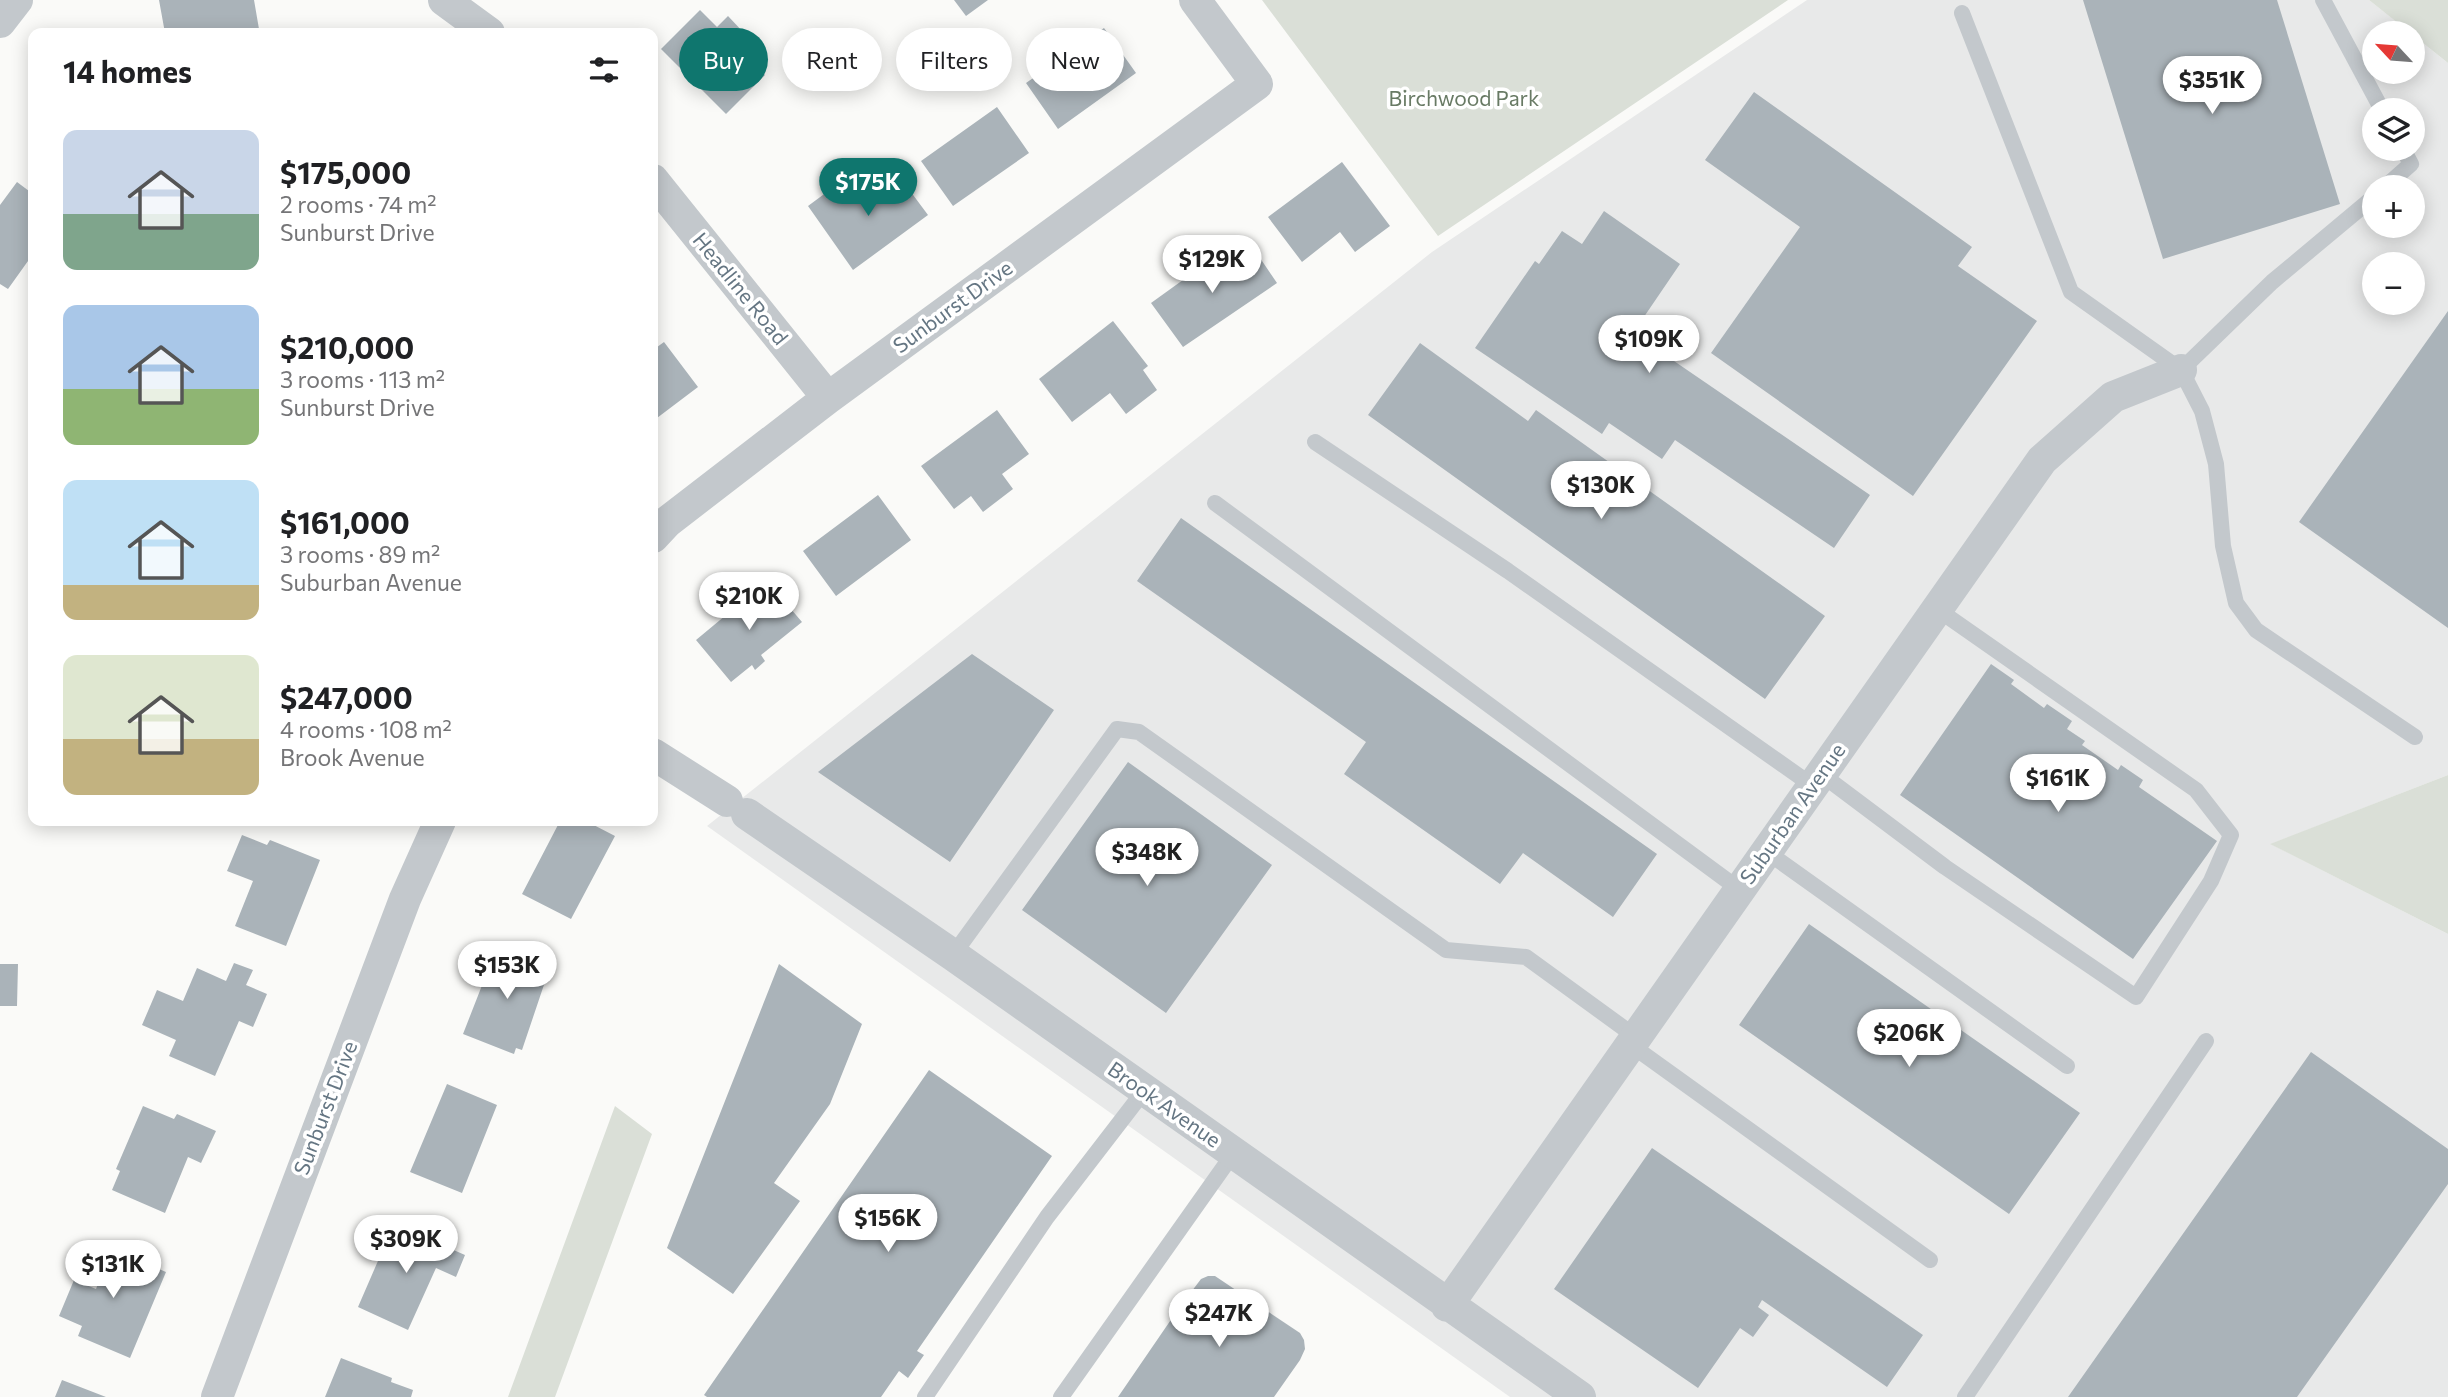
<!DOCTYPE html>
<meta charset="utf-8">
<style>
body{margin:0;font-family:Commissioner,sans-serif;background:#f6f6f6;color:#202124;height:100vh;display:flex;flex-direction:column;font-size:26px;white-space:nowrap}
*{box-sizing:border-box;margin:0}
p{font-size:23px;color:#757577}
.icon{flex:none;width:38px;height:38px;fill:none;stroke:currentColor;stroke-width:2;stroke-linecap:round;stroke-linejoin:round}
.map{position:relative;flex:1;overflow:hidden}
.sheet{position:absolute;left:28px;top:28px;width:630px;height:798px;display:flex;flex-direction:column;background:#fff;border-radius:14px;box-shadow:0 4px 18px #0003}
.sheet>*{flex:none}
.banner{position:absolute;left:679px;top:28px;width:665px;height:63px;display:flex;gap:14px}
.needle{width:46px;rotate:296deg}
.controls{position:absolute;left:2362px;top:21px;display:grid;gap:14px}
.controls a{display:grid;place-items:center;width:63px;height:63px;border-radius:50%;background:#fff;box-shadow:0 4px 18px #0003;font-size:35px}
.price{position:absolute;translate:-50% -60px;padding:0 16px;border-radius:24px;background:#fff;color:#222;font-size:23px;line-height:46px;filter:drop-shadow(0 2px 4px #0008)}
.price::after{content:'';position:absolute;left:50%;top:42px;width:21px;height:16px;margin-left:-10px;background:inherit;clip-path:polygon(0 0,100% 0,50% 100%)}
.price.current{background:#0f766e;color:#fff}
ul{padding:0;list-style:none}
li{display:flex;align-items:center;gap:21px;height:175px;padding:0 35px}
li span{display:grid;place-items:center;flex:none;width:196px;height:140px;border-radius:14px;color:#555}
li>.icon{margin-inline-start:auto}
span .icon{width:84px;height:84px;fill:#fffc;stroke-width:1}
li b{font-size:30px}
h2{display:flex;justify-content:space-between;align-items:center;height:84px;padding:0 35px;font-size:30px}
.tag{padding:0 24px;border-radius:32px;background:#fff;box-shadow:0 4px 18px #0003;font-size:24px;line-height:63px}
.tag.current{background:#0f766e;color:#fff}
.map>svg:first-child{display:block}
.built{fill:#e8e9e9;fill-rule:evenodd}
.green{fill:#dadfd7}
.building{fill:#aab3b9}
.lines{fill:none;stroke-linecap:round;stroke-linejoin:round}
.service{stroke:#c3c8cc;stroke-width:16}
.minor{stroke:#c3c8cc;stroke-width:32}
.labels{text-anchor:middle;stroke-width:7;stroke-linejoin:round;paint-order:stroke}
.park-label{font-size:21px;fill:#687a64;stroke:#fff}
.street-label{font-size:21px;fill:#657683;stroke:#fff}
</style>
<div class="map">
<svg width="2448" height="1397" viewBox="0 0 2448 1397">
<rect width="100%" height="100%" fill="#fafaf8"/>
<path class="built" d="M1807,0H2369L2411,33H2375V72H2413V35L2448,63V775L2271,844L2448,934V1397H1510L707,826L1432,252ZM2375,110H2413V149H2375ZM2375,187H2413V226H2375ZM2375,264H2413V303H2375Z"/>
<path class="green" d="M1262,0H1788L1438,236Z
M2369,0H2448V63Z
M2448,775V934L2270,844Z
M615,1106L652,1134L555,1397H508Z"/>
<path class="building" d="M159,0H254L259,29L250,30L251,33H165Z
M954,0H988L966,16Z
M2083,0H2277L2340,204L2163,259Z
M700,10L717,27L728,16L744,33L734,44L765,75L726,114L661,49Z
M1104,28L1136,73L1058,129L1026,83Z
M1754,92L1972,247L1958,266L2037,321L1913,496L1711,353L1800,227L1705,160Z
M997,107L1029,153L953,206L921,161Z
M1342,162L1390,226L1355,252L1340,232L1302,262L1268,217Z
M896,172L928,215L853,270L808,206L831,189L834,193L843,186L855,203Z
M17,182L33,194V254L8,289L0,284V205Z
M1604,211L1680,264L1633,333L1870,495L1834,548L1675,440L1662,459L1609,423L1602,434L1475,348L1535,261L1539,264L1562,231L1582,244Z
M1226,249L1239,268L1258,255L1277,283L1183,347L1151,303Z
M2448,311V628L2299,522Z
M1113,321L1148,366L1143,370L1157,390L1126,414L1110,393L1072,422L1039,379Z
M664,342L698,387L653,421V350Z
M1420,343L1528,421L1536,410L1825,616L1765,699L1368,415Z
M997,410L1029,454L1002,474L1013,489L983,512L971,496L954,509L921,466Z
M878,495L911,540L836,596L803,551Z
M1181,518L1657,854L1613,917L1523,853L1500,884L1344,774L1366,742L1137,581Z
M767,581L802,622L761,655L765,661L755,670L752,665L731,682L696,640Z
M972,654L1054,710L950,862L818,772Z
M1991,664L2014,680L2011,684L2044,708L2047,704L2072,721L2067,729L2085,741L2082,745L2118,770L2121,765L2143,780L2139,787L2217,841L2133,959L1900,795Z
M1128,762L1272,865L1166,1013L1022,910Z
M560,821H586L615,836L571,919L522,894Z
M242,835L267,845L270,840L320,860L286,946L235,926L253,881L227,871Z
M1809,924L2080,1113L2009,1214L1739,1025Z
M497,947L550,967L522,1050L516,1048L514,1054L463,1034Z
M234,963L253,970L246,985L267,994L253,1027L239,1021L215,1076L169,1056L176,1040L142,1025L157,990L183,1001L197,968L226,981Z
M0,964H18L17,1006H0Z
M779,964L862,1024L830,1104L774,1183L800,1201L733,1294L667,1248Z
M2311,1052L2448,1149V1184L2297,1397H2068Z
M929,1070L1052,1156L917,1351L924,1355L908,1378L899,1371L881,1397H707L704,1395Z
M447,1084L497,1105L462,1193L410,1172Z
M143,1106L174,1119L177,1114L216,1131L201,1163L188,1157L165,1213L112,1190L120,1171L116,1169Z
M1652,1148L1923,1335L1887,1387L1762,1300L1758,1307L1769,1315L1753,1337L1740,1328L1698,1388L1554,1289Z
M394,1224L465,1255L456,1277L436,1268L408,1330L358,1307Z
M90,1246L110,1255L112,1249L166,1272L130,1358L78,1336L82,1326L59,1316L74,1280L96,1289L99,1281L79,1272Z
M1208,1276H1215L1300,1333L1304,1340L1305,1349L1300,1360L1274,1397H1118L1179,1308L1201,1279Z
M341,1358L392,1378L391,1382L413,1390L411,1397H325Z
M62,1380L106,1397H55Z"/>
<g class="lines">
<path class="service" d="M2323,0L2382,110
M1962,13L2071,292L2181,370L2202,411L2216,464L2223,546L2236,603L2256,630L2415,737
M2385,187L2411,164L2403,149
M2181,370L2272,282L2375,196
M1315,442L1508,571L1813,786
M1215,503L1740,890
M1821,774L1945,867L2136,997L2211,881L2231,835L2196,790L1937,609
M1767,852L2067,1066
M953,955L1117,729L1139,732L1446,950L1526,957L1636,1037
M1631,1045L1930,1260
M925,1397L1047,1217L1144,1091
M1061,1397L1233,1154
M1965,1397L2206,1041"/>
<path class="minor" d="M444,0L489,33
M0,22L17,0
M653,180L828,398
M653,537L667,522L828,398L1257,84L1195,0
M653,754L727,801
M747,814L953,955L1580,1397
M1447,1306L2042,460L2113,397L2181,370
M217,1397L405,899L440,821"/>
</g>
<g class="labels">
<g class="park-label">
<text x="1464" y="106">Birchwood Park</text>
</g>
<g class="street-label">
<text transform="translate(740 289) rotate(51)" y="7">Headline Road</text>
<text transform="translate(953 307) rotate(-36)" y="7">Sunburst Drive</text>
<text transform="translate(1793 814) rotate(-55)" y="7">Suburban Avenue</text>
<text transform="translate(1164 1105) rotate(35)" y="7">Brook Avenue</text>
<text transform="translate(326 1108) rotate(-69)" y="7">Sunburst Drive</text>
</g>
</g>
</svg>
<div class="controls">
<a><svg class="needle" viewBox="-14 -14 28 28"><path d="M0-13l5 13h-10z" fill="#e53935"/><path d="M0 13l5-13h-10z" fill="#757577"/></svg></a>
<a><svg class="icon" aria-label="layers" viewBox="0 0 24 24"><path d="M12 4l9 5-9 5-9-5zM3 14l9 5 9-5"/></svg></a>
<a>+</a>
<a>−</a>
</div>
<b class="price" style="left:2212px;top:116px">$351K</b>
<b class="price current" style="left:868px;top:218px">$175K</b>
<b class="price" style="left:1212px;top:295px">$129K</b>
<b class="price" style="left:1649px;top:375px">$109K</b>
<b class="price" style="left:1601px;top:521px">$130K</b>
<b class="price" style="left:749px;top:632px">$210K</b>
<b class="price" style="left:2058px;top:814px">$161K</b>
<b class="price" style="left:1147px;top:888px">$348K</b>
<b class="price" style="left:507px;top:1001px">$153K</b>
<b class="price" style="left:1909px;top:1069px">$206K</b>
<b class="price" style="left:888px;top:1254px">$156K</b>
<b class="price" style="left:406px;top:1275px">$309K</b>
<b class="price" style="left:113px;top:1300px">$131K</b>
<b class="price" style="left:1219px;top:1349px">$247K</b>
<div class="banner">
<a class="tag current">Buy</a>
<a class="tag">Rent</a>
<a class="tag">Filters</a>
<a class="tag">New</a>
</div>
<section class="sheet">
<h2>14 homes<svg class="icon" aria-label="filters" viewBox="0 0 24 24"><path d="M4 7h16M4 17h16"/><circle cx="9" cy="7" r="2"/><circle cx="15" cy="17" r="2"/></svg></h2>
<ul>
<li><span style="background:linear-gradient(#c9d6e8 60%,#7fa58c 0)"><svg class="icon" aria-label="home" viewBox="0 0 24 24"><path d="M3 11l9-7 9 7M6 9v11h12V9"/></svg></span><div><b>$175,000</b><p>2 rooms · 74 m²</p><p>Sunburst Drive</p></div></li>
<li><span style="background:linear-gradient(#a9c7e8 60%,#8fb573 0)"><svg class="icon" aria-label="home" viewBox="0 0 24 24"><path d="M3 11l9-7 9 7M6 9v11h12V9"/></svg></span><div><b>$210,000</b><p>3 rooms · 113 m²</p><p>Sunburst Drive</p></div></li>
<li><span style="background:linear-gradient(#bfe0f5 75%,#c2b280 0)"><svg class="icon" aria-label="home" viewBox="0 0 24 24"><path d="M3 11l9-7 9 7M6 9v11h12V9"/></svg></span><div><b>$161,000</b><p>3 rooms · 89 m²</p><p>Suburban Avenue</p></div></li>
<li><span style="background:linear-gradient(#dfe7d0 60%,#c2b280 0)"><svg class="icon" aria-label="home" viewBox="0 0 24 24"><path d="M3 11l9-7 9 7M6 9v11h12V9"/></svg></span><div><b>$247,000</b><p>4 rooms · 108 m²</p><p>Brook Avenue</p></div></li>
</ul>
</section>
</div>
